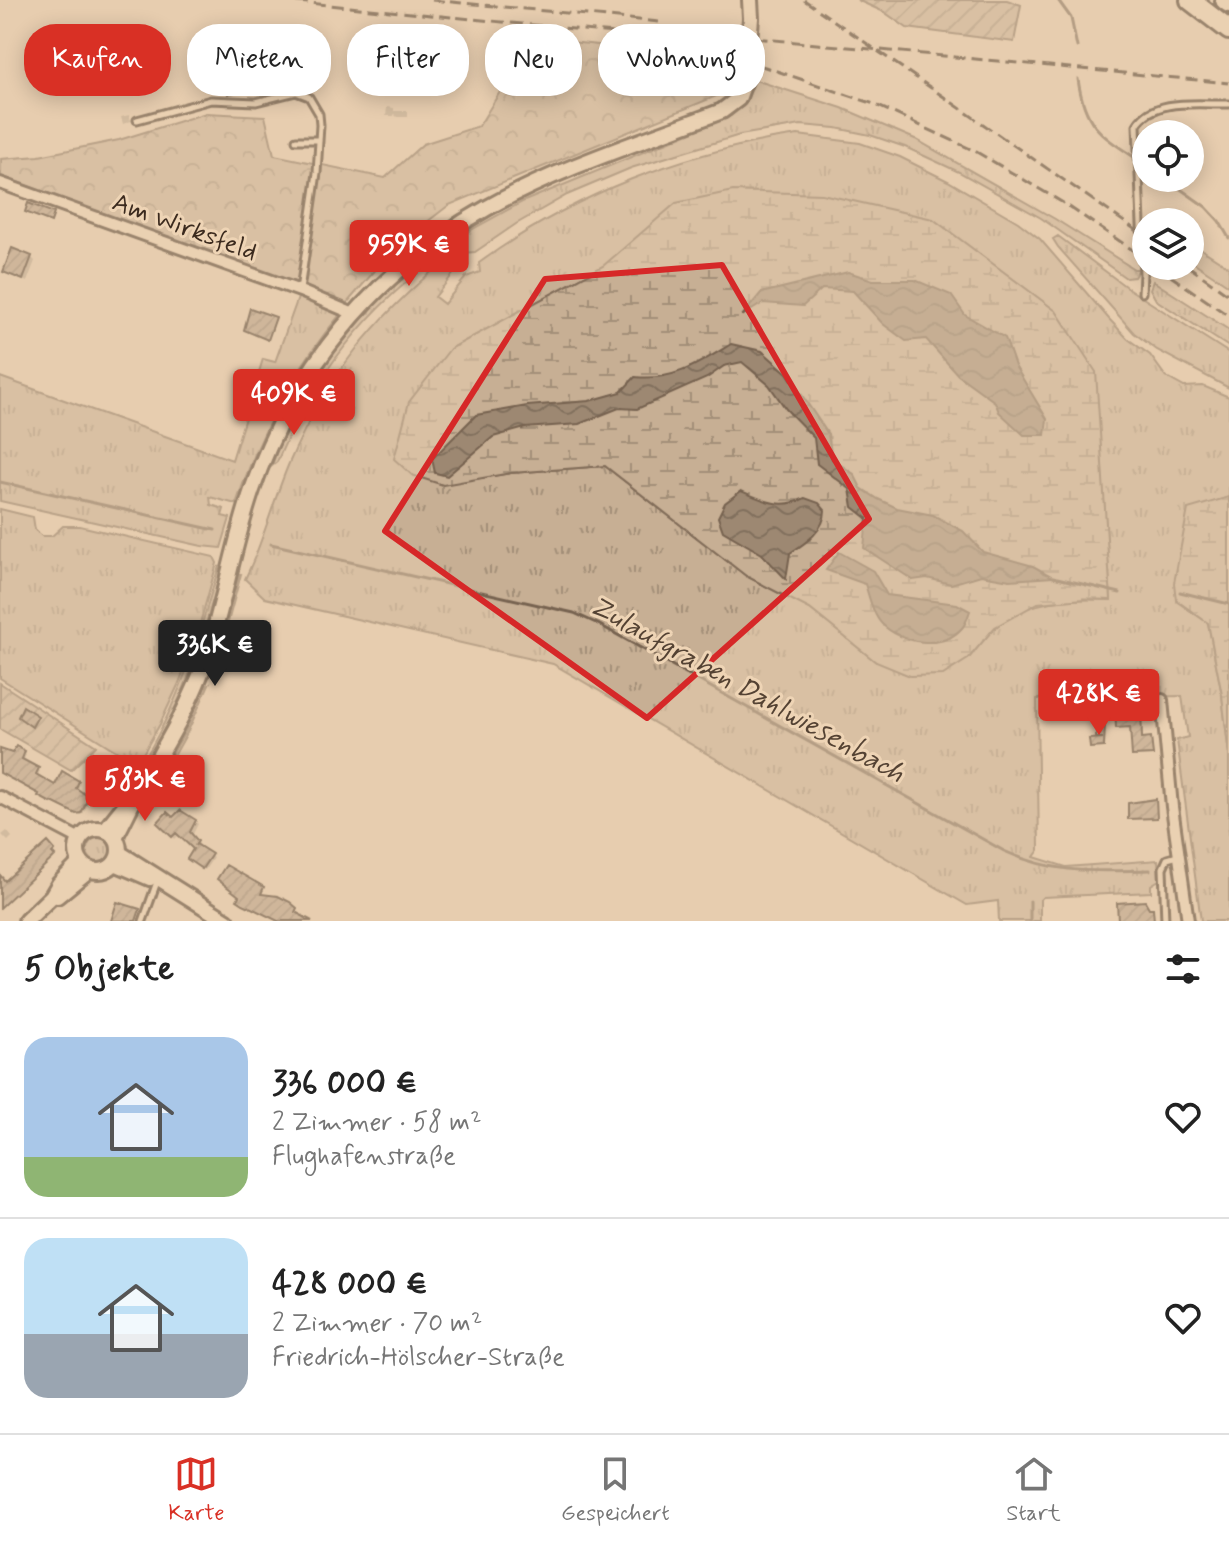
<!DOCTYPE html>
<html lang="de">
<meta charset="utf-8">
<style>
body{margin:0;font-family:Mynerve,sans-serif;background:#f6f6f6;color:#222;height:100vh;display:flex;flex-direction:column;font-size:30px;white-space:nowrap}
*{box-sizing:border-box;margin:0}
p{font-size:26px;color:#767676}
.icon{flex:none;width:44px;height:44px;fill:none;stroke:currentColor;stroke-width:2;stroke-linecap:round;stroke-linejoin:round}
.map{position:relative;height:921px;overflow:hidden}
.details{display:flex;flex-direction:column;background:#fff;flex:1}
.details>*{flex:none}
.guide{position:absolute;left:24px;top:24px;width:800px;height:72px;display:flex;gap:16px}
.controls{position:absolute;left:1132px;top:120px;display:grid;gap:16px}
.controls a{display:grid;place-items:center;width:72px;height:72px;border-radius:50%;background:#fff;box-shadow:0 4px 20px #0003;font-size:40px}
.price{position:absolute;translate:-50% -68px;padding:0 18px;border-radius:8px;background:#d93025;color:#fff;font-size:26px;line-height:52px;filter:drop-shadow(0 2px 4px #0008)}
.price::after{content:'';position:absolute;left:50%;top:48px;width:24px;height:18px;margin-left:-12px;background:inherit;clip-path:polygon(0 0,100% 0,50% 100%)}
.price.active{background:#222;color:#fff}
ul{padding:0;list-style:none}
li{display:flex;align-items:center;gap:24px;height:200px;padding:0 24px}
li+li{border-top:2px solid #e0e0e0}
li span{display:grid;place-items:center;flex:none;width:224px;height:160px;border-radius:24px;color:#555}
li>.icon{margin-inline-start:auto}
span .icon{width:96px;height:96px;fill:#fffc;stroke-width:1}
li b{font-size:34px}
h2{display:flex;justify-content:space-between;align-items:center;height:96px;padding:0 24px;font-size:34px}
.tag{padding:0 28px;border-radius:32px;background:#fff;box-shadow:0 4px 20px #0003;font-size:28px;line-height:72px}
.tag.active{background:#d93025;color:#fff}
.dock{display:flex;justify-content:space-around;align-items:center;height:112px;border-top:2px solid #e0e0e0;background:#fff;font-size:22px;color:#767676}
.dock a{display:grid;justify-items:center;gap:4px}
.dock .active{color:#d93025}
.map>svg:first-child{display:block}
.grass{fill:url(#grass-tufts);stroke:#816c59;stroke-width:2;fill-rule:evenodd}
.forest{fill:url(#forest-crowns);stroke:#816c59;stroke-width:2}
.wetland{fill:url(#wetland-marsh);stroke:#816c59;stroke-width:2}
.garden{fill:url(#garden-furrows);stroke:#816c59;stroke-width:2}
.water{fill:url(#water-waves);stroke:#766250;stroke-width:2}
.shadow{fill:#0003}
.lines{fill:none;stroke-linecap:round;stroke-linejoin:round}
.stream{stroke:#766250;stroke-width:3}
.building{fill:url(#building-hatch);stroke:#3b2a1e;stroke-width:2}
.service-casing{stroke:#3b2a1e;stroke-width:11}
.minor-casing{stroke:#3b2a1e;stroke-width:16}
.tertiary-casing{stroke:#3b2a1e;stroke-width:20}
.secondary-casing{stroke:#3b2a1e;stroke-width:20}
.trunk-casing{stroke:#3b2a1e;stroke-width:24}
.service{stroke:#eed4b5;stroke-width:5}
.minor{stroke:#eed4b5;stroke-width:10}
.tertiary{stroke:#eed4b5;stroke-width:14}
.secondary{stroke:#eed4b5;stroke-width:14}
.trunk{stroke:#eed4b5;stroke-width:18}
.rail{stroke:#3b2a1e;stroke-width:3;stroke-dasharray:12 6;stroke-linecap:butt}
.secondary-bridge-casing{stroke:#3b2a1e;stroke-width:20;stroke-linecap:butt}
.secondary-bridge{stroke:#eed4b5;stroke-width:14}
.marked{fill:none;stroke:#d62828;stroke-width:6;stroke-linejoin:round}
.labels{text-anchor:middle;stroke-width:6;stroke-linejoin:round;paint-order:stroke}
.street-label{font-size:26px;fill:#3b2a1e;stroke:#eed4b5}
.water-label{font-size:28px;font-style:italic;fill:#544233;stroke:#eed4b5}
</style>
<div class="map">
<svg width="1229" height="921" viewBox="0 0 1229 921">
<defs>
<pattern id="grass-tufts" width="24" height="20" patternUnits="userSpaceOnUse" patternTransform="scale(2)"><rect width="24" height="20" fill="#c7af94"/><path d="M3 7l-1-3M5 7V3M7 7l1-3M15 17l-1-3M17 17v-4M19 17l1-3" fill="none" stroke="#a38f78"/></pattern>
<pattern id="forest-crowns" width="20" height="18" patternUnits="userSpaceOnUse" patternTransform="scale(2)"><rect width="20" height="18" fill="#c7af94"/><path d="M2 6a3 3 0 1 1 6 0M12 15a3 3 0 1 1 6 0" fill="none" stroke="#a38f78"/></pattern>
<pattern id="wetland-marsh" width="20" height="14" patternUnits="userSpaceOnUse" patternTransform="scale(2)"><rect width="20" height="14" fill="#c7af94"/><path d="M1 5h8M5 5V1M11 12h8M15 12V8" fill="none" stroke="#a38f78"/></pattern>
<pattern id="garden-furrows" width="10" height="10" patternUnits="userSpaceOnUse" patternTransform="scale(2)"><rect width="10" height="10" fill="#c7af94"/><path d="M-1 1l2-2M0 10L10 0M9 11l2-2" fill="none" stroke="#a38f78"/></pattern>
<pattern id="water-waves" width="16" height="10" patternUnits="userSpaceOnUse" patternTransform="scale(2)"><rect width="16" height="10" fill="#9d8872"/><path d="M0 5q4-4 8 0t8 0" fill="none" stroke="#816f5d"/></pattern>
<pattern id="building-hatch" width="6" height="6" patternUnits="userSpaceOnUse" patternTransform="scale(2)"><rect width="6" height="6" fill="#b29a82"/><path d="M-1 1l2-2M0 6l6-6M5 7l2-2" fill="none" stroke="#927e6a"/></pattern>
</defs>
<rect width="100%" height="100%" fill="#e7cdaf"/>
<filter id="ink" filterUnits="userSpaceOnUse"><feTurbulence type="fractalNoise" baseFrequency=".0125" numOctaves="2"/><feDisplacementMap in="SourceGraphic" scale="16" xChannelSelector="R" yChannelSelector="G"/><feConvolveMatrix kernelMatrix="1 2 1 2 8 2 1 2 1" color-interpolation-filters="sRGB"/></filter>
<g filter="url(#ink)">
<path class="grass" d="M755,80L842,108L915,139L1055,219L1134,269H1139L1134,277L1126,278L1041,218L959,172L905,147L870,135L836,128L801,125L740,135L631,168L567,195L516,224L475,252L463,253L454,245L455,240L460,236L522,202L731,116L746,102Z
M798,135L860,143L900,157L948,181L1018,222L1040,239L1109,319L1128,339L1150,355L1166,377L1184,387L1203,386L1229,397V497L1189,510L1176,601L1208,623L1222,695L1229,755V921H1201L1177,740L1188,737L1182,696L1037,699L1039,850L1034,857L1066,867L1158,860L1159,880L1151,885V892L1043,897L1040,900V921H999L998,901L967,905L553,664L265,598L245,579C264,541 273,500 290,461C328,374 373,321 445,260L453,258L455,260L457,269L435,297L444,304L466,277L480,272L479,263C572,195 684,151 798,135ZM603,266L1095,372L1111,600C1070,598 1024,599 993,630C984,639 977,649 968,659L876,662L810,609L746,576L605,466L511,473L443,484L450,349Z
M1058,236L1129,289L1229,353V388L1157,350L1134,333L1058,247L1053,239Z
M1190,242L1229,267V286L1190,260Z
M440,250L444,254C369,304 311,380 277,462L272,466C291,396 377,287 440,250Z
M1153,281L1229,330V347L1156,300L1150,289Z
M299,295L336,310L339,316C292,372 259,435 236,504L210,497L211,505L224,509L222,516L230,518L221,548L202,546L0,501V377L232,460L263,359L275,362Z
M0,509L33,517L35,530L42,536H52L63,526H80L214,557L217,563L195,641L179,683L160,724L137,764L0,678Z
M219,566C221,576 215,594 211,606C196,665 174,719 141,770L139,768C179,705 199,637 219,566Z
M239,574H241L215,670L213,665Z
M209,684L188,731L159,783L156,782L186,730L205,687Z
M87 850a12 12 0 1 1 24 0a12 12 0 1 1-24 0Z"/>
<path class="forest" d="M524,37L644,50L730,71L719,95L449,205L396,246L347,303L1,176V159L39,156L119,140L206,113L265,116L274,155L385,178L423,144L479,126L506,82Z"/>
<path class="wetland" d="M733,191L822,194L933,219L1056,311L1096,372L1111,600L1084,599L1038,603L995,627L968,659L943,675L910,676L876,662L810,609L746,576L605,466L511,473L443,485L412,475L394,459L409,402L450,349L603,266L676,203Z
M1229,497V755L1222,695L1208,623L1176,600L1174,583L1188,509Z"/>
<path class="garden" d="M857,0H1007L1021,5L1014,42L907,28L884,12Z
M0,683L96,746L71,770L0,729Z"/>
<path class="water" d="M848,272L873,280H915L951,295L965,315L1005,338L1015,366L1047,419L1045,435H1024L999,412L995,402L958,375L926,339L906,341L883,324L853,291L822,289L803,306L763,303L742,316L761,293Z
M731,344L762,351L787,373L828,434L832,459L854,474L861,488L878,499L897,508L933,515L963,531L983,552L1033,566L1053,577L1010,580L981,575L951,584L927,578L913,580L864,548L867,518L853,507L850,489L817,464L814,438L786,409L769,385L742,362L724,366L707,378L637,409L619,408L579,424L525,428L493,437L447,476L435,473L432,459L476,415L527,406L589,401L621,392L635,377C674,381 698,364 731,344Z
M741,491C764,501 782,510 805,498L819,503L825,510C825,530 806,543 790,553L786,579L762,554L723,531L718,517L725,503Z
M839,552L873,571L887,595L957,604L970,611C968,616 966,624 962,628C942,651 901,643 882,624C873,615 869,596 865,584L826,570Z"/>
<path class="shadow" d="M266,76L270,84L232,95L230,93Z
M387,107L394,108V111H408V117H397L394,114V116H386Z
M129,115L131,121L123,124L121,117Z
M31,257L35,261L27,282L5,272Z
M1140,708L1143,740L1152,741L1154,756L1135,757L1132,729L1118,727Z
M0,749L13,756L24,753L26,755L23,761L40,771L37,777L55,788L78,782L80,784L77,791L90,800L83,814L80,815L54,802L53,804L42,798V794L0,771Z
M101,757L115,768L103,783L90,773Z
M173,820L195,821L198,824L192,836L200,845L198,847L213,858L205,870L192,861L195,849L180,834L175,839L159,823Z
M7,831L12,837L8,841L2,835Z
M48,845L55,852L52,856L54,859L0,908V883H5Z"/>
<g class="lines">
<path class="stream" d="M1058,0L1071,18L1077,47
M1078,79C1085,131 1105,137 1146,165
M1165,178L1206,207L1219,221L1229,238
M0,482L215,530
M271,544L574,613L598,624L1004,851C1058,875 1093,871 1150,870
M1053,577L1120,593
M1180,592L1229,604
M1030,901V921"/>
</g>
<path class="building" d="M266,74L269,82L228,94L226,85Z
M28,203L54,213L51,222L25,212Z
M12,248L32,256L23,280L3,272Z
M250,308L276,317L268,340L244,330Z
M23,706L38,716L32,727L18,717Z
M1141,706L1142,738L1151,737L1153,755L1132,756L1130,727L1116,728L1115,707Z
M1105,724L1104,747L1090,748L1089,739L1103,738H1096V725Z
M16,746L25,751L22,759L39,768L36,774L55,785L62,771L79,781L76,788L89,797L81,813L76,814L52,802L51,803L38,796L39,794L0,773V749L12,753Z
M100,755L115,764L100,783L87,774Z
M1156,799L1157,818L1128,819V803Z
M180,810L196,820L190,832L198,841L195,846L196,844L212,854L202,869L187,859L193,849L176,833L172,837L157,823L167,812L173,817Z
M48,842L55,850L52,853L55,856L0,908V875L5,881Z
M226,865L264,887L261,894L278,896L290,902L297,908L295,912L312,921H278L243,904L237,900L239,896L217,879Z
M1145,901L1149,908H1153L1154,921L1118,920L1117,903Z
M117,902L140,909L136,921H111Z"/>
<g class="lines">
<g class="service-casing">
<path id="service" d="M137,120L211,100L256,102L296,92L309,97L319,114L320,125L317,173L300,290
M296,140H319
M1142,293L1143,274L1137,125C1154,97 1200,105 1229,104
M143,921L158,879
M1165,921L1163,868L1167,859L1178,856"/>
</g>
<g class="minor-casing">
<path id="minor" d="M0,183L300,291L354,314
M1162,700L1172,807L1188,921
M0,797L80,839"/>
</g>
<g class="tertiary-casing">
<path id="tertiary" d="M119,853L227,921
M115,863L150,878"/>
</g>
<g class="secondary-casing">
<path id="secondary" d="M750,0L751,18
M77 850a21 21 0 1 1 42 0a21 21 0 1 1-42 0Z
M105,830L129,800
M115,837C124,821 131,804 140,789C165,746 190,706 206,659C224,604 233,545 252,490C293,370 376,270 487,208C558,168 646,140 722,111L738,99L746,77
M57,896L90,869
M26,921L52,896L59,884L81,862"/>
</g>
<g class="trunk-casing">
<path id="trunk" d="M1190,0L1229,30
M1225,0L1229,3"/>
</g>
<use href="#service" class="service"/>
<use href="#minor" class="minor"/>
<use href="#tertiary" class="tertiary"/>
<use href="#secondary" class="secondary"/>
<use href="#trunk" class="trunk"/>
<path class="rail" d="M278,0L624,34L682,44L765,67L874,104L975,151L1065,204L1146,259
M432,0L659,22
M804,0L1146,237
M648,28L1229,83
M1156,266L1229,316
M1188,266L1229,295"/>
<g class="secondary-bridge-casing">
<path id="secondary-bridge" d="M746,77L751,18"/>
</g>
<use href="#secondary-bridge" class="secondary-bridge"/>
</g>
</g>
<path d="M0 0H1229V921H0ZM722,265L869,519L647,718L385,531L545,279Z" fill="#e7cdaf" fill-opacity=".55" fill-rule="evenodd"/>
<path class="marked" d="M722,265L869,519L647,718L385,531L545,279Z"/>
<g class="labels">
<g class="street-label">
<text transform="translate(185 226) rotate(20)" y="9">Am Wirksfeld</text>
</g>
<g class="water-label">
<text transform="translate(748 688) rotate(29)" y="10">Zulaufgraben Dahlwiesenbach</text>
</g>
</g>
</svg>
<div class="controls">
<a><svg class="icon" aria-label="locate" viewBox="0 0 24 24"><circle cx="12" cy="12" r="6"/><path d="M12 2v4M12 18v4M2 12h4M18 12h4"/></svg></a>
<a><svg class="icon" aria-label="layers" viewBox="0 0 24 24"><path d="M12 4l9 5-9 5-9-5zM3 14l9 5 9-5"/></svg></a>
</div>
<b class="price" style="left:409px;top:288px">959K €</b>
<b class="price" style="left:294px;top:437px">409K €</b>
<b class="price active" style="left:215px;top:688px">336K €</b>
<b class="price" style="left:1099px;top:737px">428K €</b>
<b class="price" style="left:145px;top:823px">583K €</b>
<div class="guide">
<a class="tag active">Kaufen</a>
<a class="tag">Mieten</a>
<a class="tag">Filter</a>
<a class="tag">Neu</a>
<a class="tag">Wohnung</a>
</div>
</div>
<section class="details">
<h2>5 Objekte<svg class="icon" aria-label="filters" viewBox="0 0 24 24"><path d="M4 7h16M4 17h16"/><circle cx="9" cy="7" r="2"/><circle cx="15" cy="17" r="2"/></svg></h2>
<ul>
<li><span style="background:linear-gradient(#a9c7e8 75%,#8fb573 0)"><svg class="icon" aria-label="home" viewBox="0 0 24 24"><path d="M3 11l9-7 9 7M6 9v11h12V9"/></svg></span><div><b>336 000 €</b><p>2 Zimmer · 58 m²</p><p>Flughafenstraße</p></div><svg class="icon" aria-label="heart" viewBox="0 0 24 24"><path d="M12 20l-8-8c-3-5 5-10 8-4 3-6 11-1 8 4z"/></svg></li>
<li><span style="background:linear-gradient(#bfe0f5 60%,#9aa5b1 0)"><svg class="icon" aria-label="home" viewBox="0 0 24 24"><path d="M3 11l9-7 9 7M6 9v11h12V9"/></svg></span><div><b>428 000 €</b><p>2 Zimmer · 70 m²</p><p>Friedrich-Hölscher-Straße</p></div><svg class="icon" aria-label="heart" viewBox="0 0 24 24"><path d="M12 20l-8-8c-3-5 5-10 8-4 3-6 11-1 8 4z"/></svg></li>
</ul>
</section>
<nav class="dock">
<a class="active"><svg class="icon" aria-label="map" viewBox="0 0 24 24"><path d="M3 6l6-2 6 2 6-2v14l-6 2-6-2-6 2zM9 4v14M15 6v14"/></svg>Karte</a>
<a><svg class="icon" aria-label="saved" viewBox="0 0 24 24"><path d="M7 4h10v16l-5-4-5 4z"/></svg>Gespeichert</a>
<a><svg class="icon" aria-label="home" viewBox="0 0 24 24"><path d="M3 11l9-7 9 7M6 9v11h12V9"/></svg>Start</a>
</nav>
